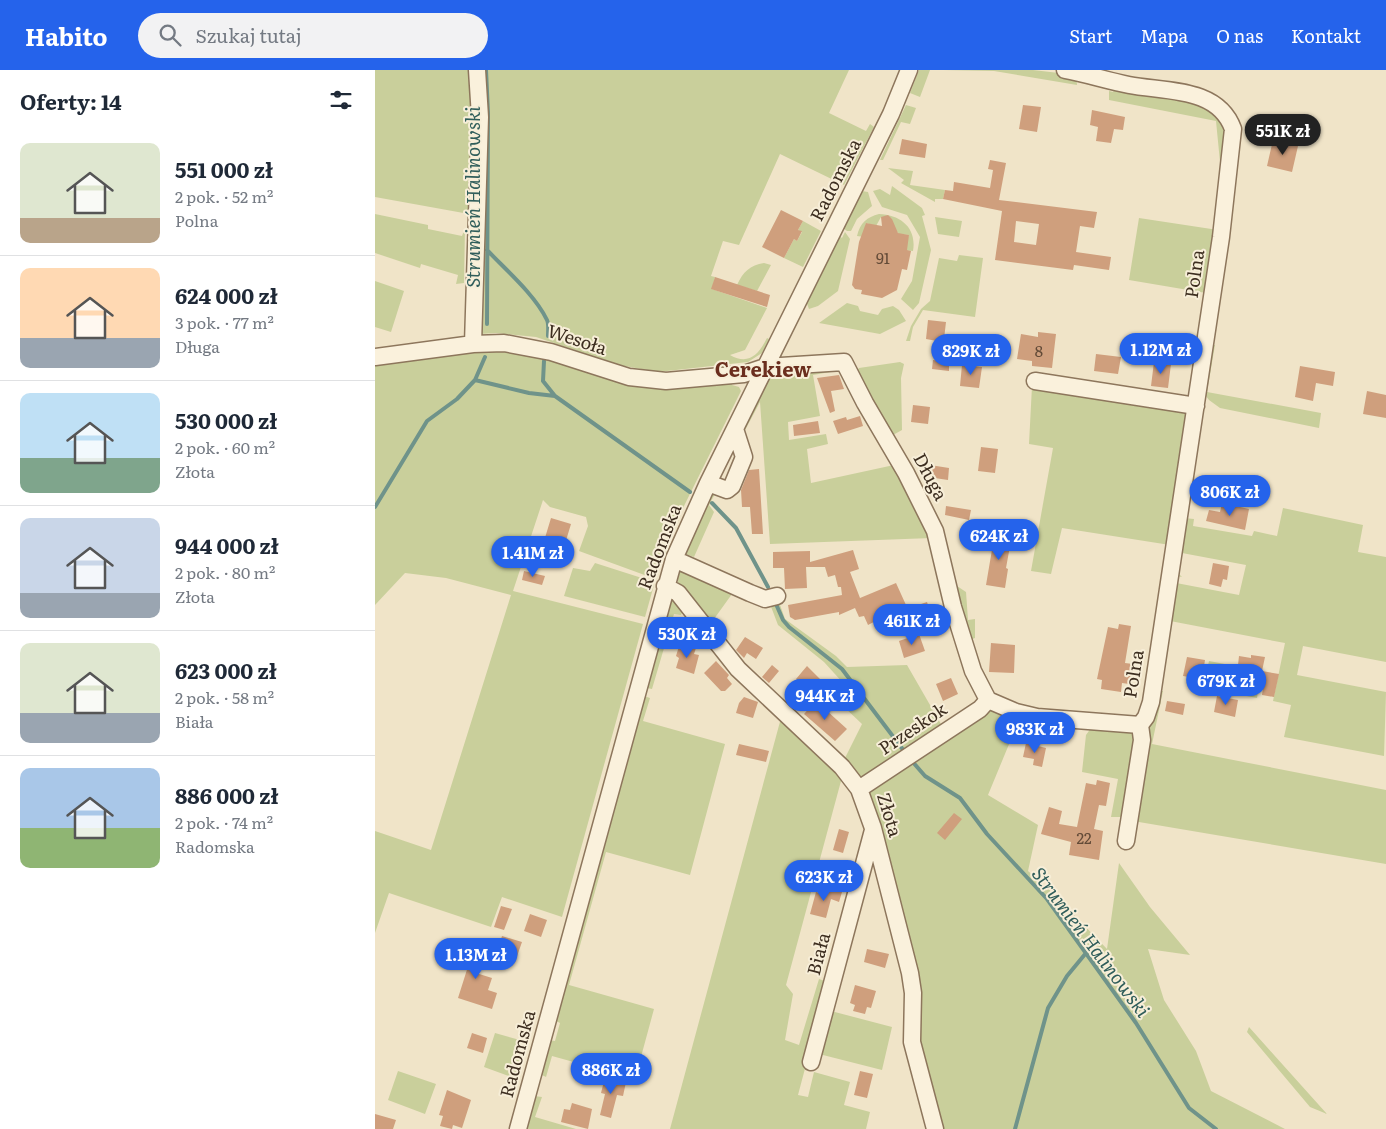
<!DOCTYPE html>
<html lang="pl">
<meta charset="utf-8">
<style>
body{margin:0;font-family:Literata,serif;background:#f2f2f3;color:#1f2937;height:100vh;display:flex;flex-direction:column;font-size:19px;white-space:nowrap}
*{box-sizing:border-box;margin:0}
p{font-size:16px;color:#747a83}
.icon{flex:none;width:28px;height:28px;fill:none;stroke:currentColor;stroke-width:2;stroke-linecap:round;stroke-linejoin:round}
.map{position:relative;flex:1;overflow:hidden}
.side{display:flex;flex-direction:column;background:#fff;width:375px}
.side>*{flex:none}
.price{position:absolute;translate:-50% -42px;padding:0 11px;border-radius:18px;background:#2563eb;color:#fff;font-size:16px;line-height:32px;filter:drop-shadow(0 1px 2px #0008)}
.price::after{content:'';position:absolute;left:50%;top:30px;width:15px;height:11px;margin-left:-8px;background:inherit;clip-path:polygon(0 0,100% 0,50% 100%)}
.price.selected{background:#222;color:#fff}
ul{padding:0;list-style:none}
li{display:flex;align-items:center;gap:15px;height:125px;padding:0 20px}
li+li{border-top:1px solid #e0e1e3}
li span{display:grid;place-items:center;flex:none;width:140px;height:100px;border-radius:10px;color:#555}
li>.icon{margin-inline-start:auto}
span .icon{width:60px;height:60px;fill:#fffc;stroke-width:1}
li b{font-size:21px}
h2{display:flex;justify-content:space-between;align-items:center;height:60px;padding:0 20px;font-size:21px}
header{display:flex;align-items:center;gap:30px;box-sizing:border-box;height:70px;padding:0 25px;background:#2563eb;color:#fff}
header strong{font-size:24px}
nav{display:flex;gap:28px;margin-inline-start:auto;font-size:18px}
.search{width:350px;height:45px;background:#f2f2f3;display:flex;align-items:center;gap:12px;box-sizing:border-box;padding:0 18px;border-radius:28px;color:#747a83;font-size:19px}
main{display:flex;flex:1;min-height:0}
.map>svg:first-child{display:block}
.green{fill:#c9cf9b}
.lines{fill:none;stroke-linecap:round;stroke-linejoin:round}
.stream{stroke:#6f938a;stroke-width:4}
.building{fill:#cf9f7d;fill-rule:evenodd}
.minor-casing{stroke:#8d765c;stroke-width:19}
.minor{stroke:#faf1dc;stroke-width:16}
.labels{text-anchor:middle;stroke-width:4;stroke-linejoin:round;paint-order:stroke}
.number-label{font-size:15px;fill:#624a37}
.street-label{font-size:18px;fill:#3d2e20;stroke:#f7eed8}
.water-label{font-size:19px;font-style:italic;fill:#2f5d5a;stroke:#f7eed8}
.quarter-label{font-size:20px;font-weight:bold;fill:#6b2e1e;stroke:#f7eed8}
</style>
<header>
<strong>Habito</strong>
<div class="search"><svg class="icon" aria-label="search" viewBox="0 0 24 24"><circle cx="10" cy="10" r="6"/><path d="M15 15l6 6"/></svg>Szukaj tutaj</div>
<nav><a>Start</a><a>Mapa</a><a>O nas</a><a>Kontakt</a></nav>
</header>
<main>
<section class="side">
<h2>Oferty: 14<svg class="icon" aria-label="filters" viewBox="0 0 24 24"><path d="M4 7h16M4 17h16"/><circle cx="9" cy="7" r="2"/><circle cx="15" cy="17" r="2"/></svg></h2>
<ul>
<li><span style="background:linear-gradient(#dfe7d0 75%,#b9a48a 0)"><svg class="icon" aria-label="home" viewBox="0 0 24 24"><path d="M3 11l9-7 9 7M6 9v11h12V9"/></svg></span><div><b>551 000 zł</b><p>2 pok. · 52 m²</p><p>Polna</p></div></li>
<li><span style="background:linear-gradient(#ffd9b3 70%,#9aa5b1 0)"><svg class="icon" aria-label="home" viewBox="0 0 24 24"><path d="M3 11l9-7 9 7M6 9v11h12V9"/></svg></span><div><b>624 000 zł</b><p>3 pok. · 77 m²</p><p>Długa</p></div></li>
<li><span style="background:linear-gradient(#bfe0f5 65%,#7fa58c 0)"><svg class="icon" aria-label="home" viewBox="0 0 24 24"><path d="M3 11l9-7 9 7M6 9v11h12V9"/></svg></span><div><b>530 000 zł</b><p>2 pok. · 60 m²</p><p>Złota</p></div></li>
<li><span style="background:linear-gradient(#c9d6e8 75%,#9aa5b1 0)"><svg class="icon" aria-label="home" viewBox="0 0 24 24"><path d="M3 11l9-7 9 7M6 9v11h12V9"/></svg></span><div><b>944 000 zł</b><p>2 pok. · 80 m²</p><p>Złota</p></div></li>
<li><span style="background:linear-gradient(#dfe7d0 70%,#9aa5b1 0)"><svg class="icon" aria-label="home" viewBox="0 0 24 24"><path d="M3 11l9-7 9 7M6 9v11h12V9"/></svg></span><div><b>623 000 zł</b><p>2 pok. · 58 m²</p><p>Biała</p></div></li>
<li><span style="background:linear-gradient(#a9c7e8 60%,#8fb573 0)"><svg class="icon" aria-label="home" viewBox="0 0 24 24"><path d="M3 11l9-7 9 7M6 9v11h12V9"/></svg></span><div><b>886 000 zł</b><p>2 pok. · 74 m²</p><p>Radomska</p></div></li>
</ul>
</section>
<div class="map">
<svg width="1011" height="1059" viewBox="0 0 1011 1059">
<rect width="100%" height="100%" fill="#f0e4c8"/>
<path class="green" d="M0,0H96L99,41L94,144L0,127Z
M107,0H474L454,43L491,61L495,54L499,57L469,115L405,84L364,175L348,171L336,206L340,207L337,219L392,238L370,280L355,285C374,296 384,284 392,268L394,269L387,283L373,292L283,302L244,295L161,267L121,263L104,264Z
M544,0H555L545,27L535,23Z
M568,0H658L701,5L702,15L619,1Z
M741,17L815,30L837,39L853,63L846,102L841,51L734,30V21L738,22Z
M531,35L541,38L535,54L526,52L508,90H505Z
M513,98L538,101L535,115L570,120L568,129H560V132L526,113L529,110Z
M517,116L547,138L550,145L547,146L556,180L544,233L538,240L526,229L537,211L545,167L532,145L507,137L498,121L505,119L515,125Z
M487,121L493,122L497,136L482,149L476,161H472L468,158Z
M0,144L53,155V159L87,166L90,158L89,213L81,214L83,205L46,194L45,198L0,183Z
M504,144C526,145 542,158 538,181L528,180L534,165L524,164L519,158L516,148L515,149L506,147L501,156L491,153L489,167L482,166C485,153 492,147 504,144Z
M560,147L587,151L584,167L563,164Z
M764,148L843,160L831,223L754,210Z
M428,151L446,161L428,197L409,188L419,169L422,171L427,162L423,160Z
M470,162L475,169L463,221L443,236L434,239L431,231L462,165L467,168Z
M584,185L608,188L600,247L548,240L538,257L535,271H531L536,256L546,239L555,231L564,188L582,191Z
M389,193L396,195L382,221L362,215C368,202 375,195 389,193Z
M0,211L29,221L16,262L0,257Z
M472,233L483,236L485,241L503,245L507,239L518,236L524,240L531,251L505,264L444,253Z
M838,275H840L832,322L946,343L944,358L845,338L834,330L827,321Z
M117,280L155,283L209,300L357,311V315L364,317L366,321L309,436L282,505L277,503L275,507L204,481L213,456L211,447L175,437L168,430L138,521L268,554L187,847L127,827L116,857L14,823L0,863V761L56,780L136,525L71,508L30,503L0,535V293Z
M525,292L529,294L526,308L527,360L518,365L514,362L481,302L484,298Z
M458,298L467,300L438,305L445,346L413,352L414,370L451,364L453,374L432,379L436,413L519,395L501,361L482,335H485L546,437L560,470L558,471L557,468L395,474L385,332L368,364L369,356L396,305Z
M657,316L812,342L795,475L687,458L676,504L656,501L678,378L654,374Z
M333,424H340L334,435L339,442L319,487L308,483Z
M908,438L988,455L983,482L1011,487V592L928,576L922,605L1011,622L1009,686L909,667L916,635L898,631L910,573L790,550L796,512L864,525L871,495L807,483L803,503L807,507L802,506L809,448L819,449L818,456L877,466L879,461L902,466Z
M220,493L270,509L279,515L270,547L189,526L198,498L215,501Z
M303,498L357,524L339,549L333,548L305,518L301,506Z
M582,516L591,522L593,550L600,549V568L595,570L580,517Z
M297,526L310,537L306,545L299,544L277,619L272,618Z
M404,532L410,549L461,586L472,597L532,595L574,668L614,637L644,650L613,725L663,755L653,801L673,818L732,879L744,793L775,837L815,885L773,879L789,930L821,981L836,1021L910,1059H567L541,973L544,930L469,690L487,654L468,636L479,625L449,592L403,555L395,534Z
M834,591L860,596L857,610L884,615L882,628L828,618Z
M781,621H788L777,674L1011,720V794L758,751L774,653Z
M269,626L275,628L268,651L350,674L315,805L231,782L194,915L279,939L260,1009L177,986L171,1007L165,1004L174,970L180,971L185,953L179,950Z
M406,648L471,710L466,711L411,915L418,924L410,970L424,975L444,909L453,912L423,1025L433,1027L439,1002L475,1012L469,1035L495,1042L491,1059H295Z
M716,658H753L762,665L750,747H736L743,709L707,702L711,665Z
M456,941L517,957L507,1000L444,984Z
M874,957L952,1044L935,1037L872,962Z
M120,963L152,972L142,1009L109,997Z
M23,1001L61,1014L50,1044L13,1030Z
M159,1026L167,1027L160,1047L201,1059H150Z"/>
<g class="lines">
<path class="stream" d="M111,0L113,43L112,254
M112,180C131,200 160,225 172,250C174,254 173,261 173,266
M169,291L168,311L180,326
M100,310L154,323L180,326L315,422
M337,433L361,458L393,517
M0,437L52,351L82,329L100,310L110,287
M401,534L408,550L414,557L467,599L529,681
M536,690L550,706L585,728L612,764L672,829L761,953L814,1038L841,1059
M640,1059L673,938L692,906L711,883"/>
</g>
<path class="building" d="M648,35L666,37L662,62L644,59Z
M717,40L750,47L748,60L739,59L736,73L721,71L723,57L715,55Z
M527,69L552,74L550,88L524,84Z
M898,70L923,76L917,102L892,96Z
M615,90L631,93L624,130L722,142L719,158L705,156L701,182L736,187L734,200L699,195L698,200L620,190L627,141L568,129L570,120L578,121L579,112L615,118L618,100L613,99ZM641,151L664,154L661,175L639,172Z
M406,140L428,151L423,160L427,161L422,171L419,169L409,188L387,177Z
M513,145L517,149L523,163L534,165L532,180L536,181L532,200L527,199L522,220L507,228L486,224L487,220L480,219L477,215L484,172L491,153L507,156L506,147Z
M340,207L395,225L392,237L336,219Z
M553,250L571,252L569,269L562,268V271L551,269Z
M663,262L681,264L677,298L657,296V291L642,289L646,264L663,267Z
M752,272L763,274L761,286L749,283Z
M721,284L746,287L743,304L719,301Z
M558,290L574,292V301L557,299Z
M779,292L796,294L793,318L776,316Z
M587,295L607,297L604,318L585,316Z
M925,296L960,302L958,316L941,313L938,331L920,327Z
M464,305L469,319L456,321L460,341L455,343L442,308Z
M992,321L1011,325V348L988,344Z
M538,335L555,337L553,354L536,352Z
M485,346L488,356L463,364L458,351L471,347L472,350Z
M443,351L445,363L419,366L418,355Z
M606,377L623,379L620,403L603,401Z
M555,395L574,398L573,410L553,407Z
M384,399L388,464H377L375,437H367L366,420L374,400Z
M847,433L874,439L870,460L831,451L834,440L845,442Z
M571,436L596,440L594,450L570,445Z
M176,448L196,454L186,487L180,485L179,489L169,485L170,482L166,481Z
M620,462L637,465L631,498L633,499L630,518L611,515Z
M478,480L484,499L475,502L485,528L521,513L531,535L493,555L489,546L484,547L480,538L464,545V542L420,550L415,547L413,535L467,525L466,517H463L460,505L453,507L450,497H431L432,518L410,519L409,498H398V482L435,481V492Z
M838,493L854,496L852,510L848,509L846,517L834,514Z
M149,501L170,506L167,515L147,510Z
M552,532L560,556L548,560L540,536Z
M744,554L756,556L750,593L758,594L754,614L747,613L746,622L726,619L727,610L722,609L733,557L743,559Z
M544,564L550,581L529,588L524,571Z
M370,567L388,578L381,589L372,583L369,588L361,580Z
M305,573L321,578L319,584L324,585L319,604L301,598L304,588L301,586Z
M616,573L640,575L639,603L614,602Z
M876,585L890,587L887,601L904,604L899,627L887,625L889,611L864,606L866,595H863L864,586L876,588Z
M812,587L830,590L827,609L808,606Z
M341,591L354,605L352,608L357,614L350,621H346L329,603Z
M397,595L404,601L394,613L387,607Z
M432,596L446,610L435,622L421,609Z
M576,608L583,624L568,631L561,614Z
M842,626L863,630L860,647L839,642Z
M369,627L383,632L378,648L361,643L364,633Z
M441,631L472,659L460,671L429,644Z
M792,631L810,634L808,645L790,641Z
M651,673L671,678L667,697L658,695L659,689L648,687Z
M364,674L394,681L391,692L361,685Z
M722,710L735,713L731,736L724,735L719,759L728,761L724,790L694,785L696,772L666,764L674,737L687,741L684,754L702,757L711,713L721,715Z
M579,743L587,749L570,770L562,763Z
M464,759L474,762L468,783L458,780Z
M452,818L467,822L464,832L456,829L451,848L435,844L441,822L450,825Z
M126,836L137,839L129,860L119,857Z
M155,844L172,850L166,867L149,861Z
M127,866L147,872L140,892L121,885Z
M90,872L110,879L101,903L117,908L113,920L122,923L117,939L83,928L96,887L86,884Z
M492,879L514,884L510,898L489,892Z
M480,915L501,921L496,938L492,937L490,944L478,941L480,935L475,933Z
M97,963L112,968L108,983L92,978Z
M485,1001L498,1004L492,1028L479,1025Z
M235,1007L251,1012L248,1026L242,1025L236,1048L225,1045L230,1024L226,1023L229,1011L234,1012Z
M72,1020L96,1030L87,1058L78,1055L77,1059L65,1056L68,1046L64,1045Z
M197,1033L217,1039L213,1059L186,1052L189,1039L195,1040Z
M0,1044L21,1050L18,1059H0Z"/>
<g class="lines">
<g class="minor-casing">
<path id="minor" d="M690,0C712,4 733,11 754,15C791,22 843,17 858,59L846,167L776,632L771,647L765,655
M98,274L105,47L102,0
M0,287L98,274L129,273L176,282L254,307L291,311L369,304L390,297L469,292L490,333L531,403L560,461L578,537L598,601L613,630L641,642L662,647L765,655
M660,311L821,336
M333,413L352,420L357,416L369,387L360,359
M299,489L375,523L390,529L402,526
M290,516L303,523L363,599L467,697L484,719L498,758L535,903L538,923L537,972L560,1059
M484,719L605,639L613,630
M751,771L767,670L765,655
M436,992L498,760
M143,1059L299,489L333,413L516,44L534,0"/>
</g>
<use href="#minor" class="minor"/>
</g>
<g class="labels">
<g class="number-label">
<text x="508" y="194">91</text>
<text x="664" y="287">8</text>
<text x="709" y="774">22</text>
</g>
<g class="street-label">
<text transform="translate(461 110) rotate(-63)" y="6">Radomska</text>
<text transform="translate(820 204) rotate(-82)" y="6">Polna</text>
<text transform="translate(202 270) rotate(18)" y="6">Wesoła</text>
<text transform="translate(555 407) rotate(62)" y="6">Długa</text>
<text transform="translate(285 477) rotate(-69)" y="6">Radomska</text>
<text transform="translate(759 604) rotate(-81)" y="6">Polna</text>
<text transform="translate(538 659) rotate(-34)" y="6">Przeskok</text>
<text transform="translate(514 745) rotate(73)" y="6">Złota</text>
<text transform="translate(444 884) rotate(-75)" y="6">Biała</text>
<text transform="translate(143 984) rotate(-75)" y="6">Radomska</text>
</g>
<g class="water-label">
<text transform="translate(98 127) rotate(-90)" y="7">Strumień Halinowski</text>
<text transform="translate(716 872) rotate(53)" y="7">Strumień Halinowski</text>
</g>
<g class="quarter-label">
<text x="388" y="307">Cerekiew</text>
</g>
</g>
</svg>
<b class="price selected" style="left:908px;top:86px">551K zł</b>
<b class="price" style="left:786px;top:305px">1.12M zł</b>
<b class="price" style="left:596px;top:306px">829K zł</b>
<b class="price" style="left:855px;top:447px">806K zł</b>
<b class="price" style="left:624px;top:491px">624K zł</b>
<b class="price" style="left:158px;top:508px">1.41M zł</b>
<b class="price" style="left:537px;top:576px">461K zł</b>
<b class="price" style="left:312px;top:589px">530K zł</b>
<b class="price" style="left:851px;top:636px">679K zł</b>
<b class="price" style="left:450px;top:651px">944K zł</b>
<b class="price" style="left:660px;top:684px">983K zł</b>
<b class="price" style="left:449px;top:832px">623K zł</b>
<b class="price" style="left:101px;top:910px">1.13M zł</b>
<b class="price" style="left:236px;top:1025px">886K zł</b>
</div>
</main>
